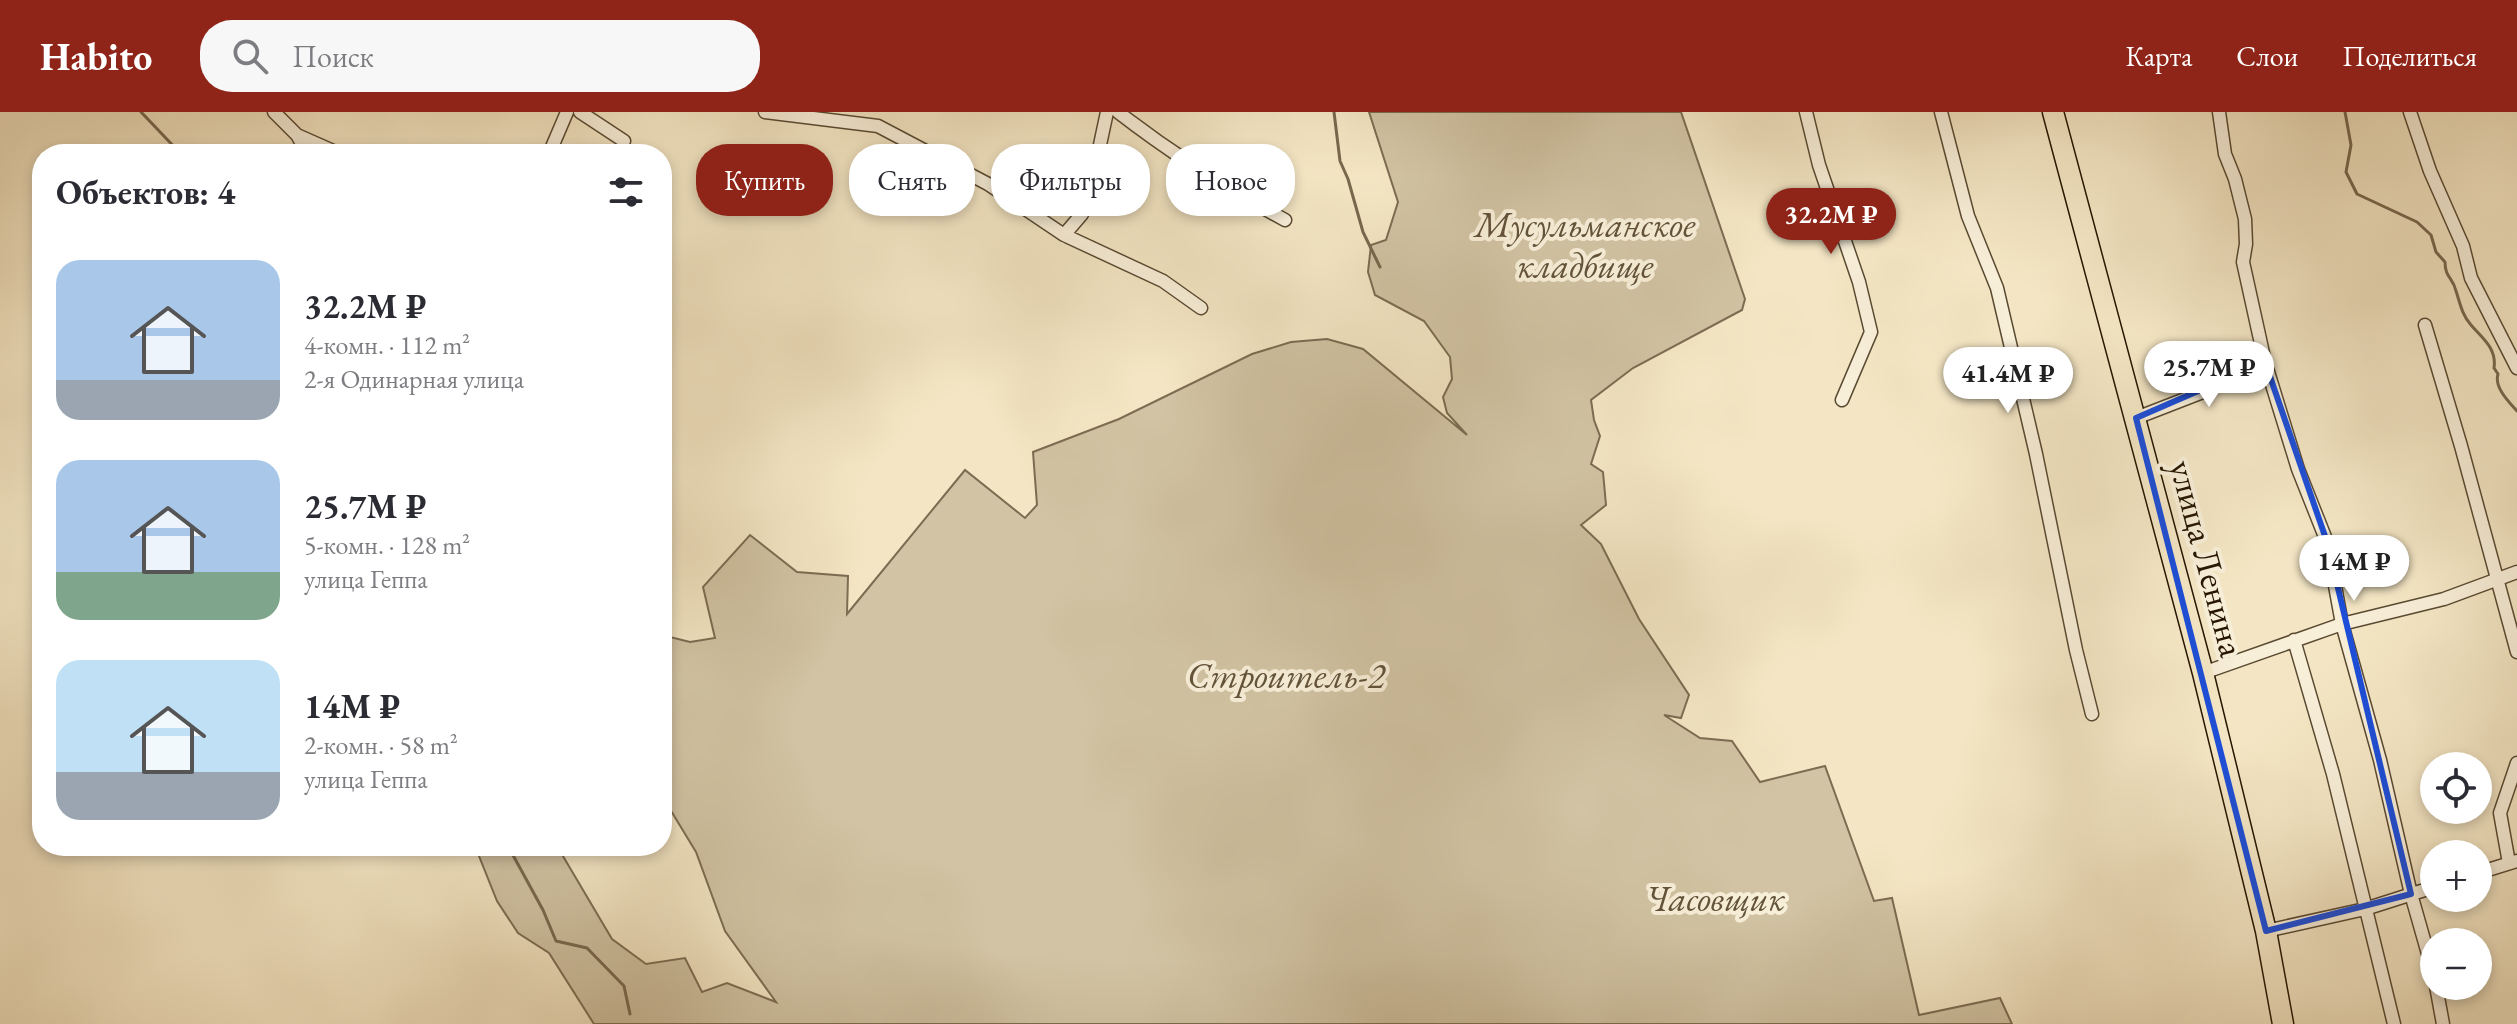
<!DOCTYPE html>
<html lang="ru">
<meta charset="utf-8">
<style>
body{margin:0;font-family:"EB Garamond",serif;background:#f7f7f7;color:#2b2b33;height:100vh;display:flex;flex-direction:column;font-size:30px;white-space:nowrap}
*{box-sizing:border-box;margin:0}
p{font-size:26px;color:#7c7c81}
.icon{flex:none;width:44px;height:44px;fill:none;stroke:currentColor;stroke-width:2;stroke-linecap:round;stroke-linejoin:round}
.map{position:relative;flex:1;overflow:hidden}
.details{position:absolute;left:32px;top:32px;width:640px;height:712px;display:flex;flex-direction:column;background:#fff;border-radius:32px;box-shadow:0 4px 12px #0003}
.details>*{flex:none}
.guide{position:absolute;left:696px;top:32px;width:760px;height:72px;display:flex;gap:16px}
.buttons{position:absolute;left:2420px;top:640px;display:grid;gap:16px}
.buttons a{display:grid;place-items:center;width:72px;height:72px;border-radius:50%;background:#fff;box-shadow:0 4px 12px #0003;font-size:40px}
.price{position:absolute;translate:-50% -68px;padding:0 18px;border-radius:28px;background:#fff;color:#222;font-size:26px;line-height:52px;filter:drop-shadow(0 2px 4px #0008)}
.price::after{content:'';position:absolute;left:50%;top:48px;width:24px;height:18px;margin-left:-12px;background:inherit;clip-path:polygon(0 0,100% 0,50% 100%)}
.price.selected{background:#8f2418;color:#fff}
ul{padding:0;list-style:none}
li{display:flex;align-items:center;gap:24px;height:200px;padding:0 24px}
li span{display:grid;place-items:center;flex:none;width:224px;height:160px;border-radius:24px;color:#555}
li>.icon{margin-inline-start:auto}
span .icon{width:96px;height:96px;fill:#fffc;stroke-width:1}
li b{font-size:34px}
h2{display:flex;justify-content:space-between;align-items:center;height:96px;padding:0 24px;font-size:34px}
.chip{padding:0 28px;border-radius:32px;background:#fff;box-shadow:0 4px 12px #0003;font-size:28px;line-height:72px}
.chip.selected{background:#8f2418;color:#fff}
header{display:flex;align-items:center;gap:48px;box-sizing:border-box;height:112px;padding:0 40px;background:#8f2418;color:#fff}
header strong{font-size:38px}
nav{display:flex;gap:44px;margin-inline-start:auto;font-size:28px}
.search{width:560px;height:72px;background:#f7f7f7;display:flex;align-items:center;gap:20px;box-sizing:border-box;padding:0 28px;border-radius:32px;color:#7c7c81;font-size:30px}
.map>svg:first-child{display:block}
.green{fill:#d1c3a3;stroke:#7c6c52;stroke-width:2}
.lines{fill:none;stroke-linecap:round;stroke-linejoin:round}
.stream{stroke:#78684e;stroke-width:3}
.street-casing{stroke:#5a4a32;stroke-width:15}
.primary-casing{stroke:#261601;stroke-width:23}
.street{stroke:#f8efd9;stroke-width:12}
.primary{stroke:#f4e6c4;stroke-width:20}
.marked{fill:none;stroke:#1d4ed8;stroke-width:6;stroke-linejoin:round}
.labels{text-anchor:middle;stroke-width:8;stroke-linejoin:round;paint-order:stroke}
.park-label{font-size:36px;font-style:italic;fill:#62533a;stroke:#f8efd9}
.street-label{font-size:36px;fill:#261601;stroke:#f8efd9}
</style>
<header>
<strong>Habito</strong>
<div class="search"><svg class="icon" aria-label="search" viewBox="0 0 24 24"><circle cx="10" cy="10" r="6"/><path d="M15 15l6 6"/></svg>Поиск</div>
<nav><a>Карта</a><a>Слои</a><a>Поделиться</a></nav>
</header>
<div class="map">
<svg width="2517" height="912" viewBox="0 0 2517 912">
<rect width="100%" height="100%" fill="#f4e6c4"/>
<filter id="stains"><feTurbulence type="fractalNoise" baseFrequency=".0025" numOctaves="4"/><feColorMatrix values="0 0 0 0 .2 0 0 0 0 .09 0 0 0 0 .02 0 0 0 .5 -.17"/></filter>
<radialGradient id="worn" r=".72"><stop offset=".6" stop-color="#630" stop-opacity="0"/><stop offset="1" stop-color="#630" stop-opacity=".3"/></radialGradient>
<path class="green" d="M1369,0H1681L1745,187L1742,198L1633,256L1591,288L1594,308L1600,324L1591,352L1603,360L1606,393L1581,413L1601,432L1639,507L1689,583L1681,606L1664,603L1700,626L1732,629L1760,670L1825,654L1874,789L1892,786L1919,903L2000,886L2012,912H594L549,841L518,821L497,789L475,734H557L612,827L646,852L685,846L702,880L727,871L776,890L725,819L696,740L662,684V597L669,592L671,560L662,545V523L690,530L715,526L703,475L750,423L797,460L848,464L847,502L965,358L1025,406L1037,393L1033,340L1119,307L1252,242L1291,230L1327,227L1363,237L1467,323L1447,301L1443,285L1452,267L1450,245L1424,209L1375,183L1368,160L1371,133L1386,128L1398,90Z"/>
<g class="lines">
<path class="stream" d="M141,0L181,42
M1334,0L1340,49L1348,67L1363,120L1380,155
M2345,0L2351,33L2346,60L2357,82L2417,110L2431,123L2436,140L2445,150C2445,166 2453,165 2456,179C2460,191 2462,203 2471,213C2482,226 2497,236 2494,256L2498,262C2494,275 2508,289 2517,299
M508,734L543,798L556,829L587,836L624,874L630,902"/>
<g class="street-casing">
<path id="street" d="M274,0L297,23L340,42
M580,0L624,29
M765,0L878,14L988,72L1064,123L1163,169L1201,196
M1118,0C1171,41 1226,76 1285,108
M1806,0L1819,53L1859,170L1871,220L1842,288
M1941,0L1968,104L1997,176L2036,342L2076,538L2092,602
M2219,0L2225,42L2235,67L2245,107L2246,132L2243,150L2265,250L2298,357L2327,430L2342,512L2380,648L2411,782L2434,863
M2410,0L2430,59L2463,134L2471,166L2517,256
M297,23L308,42
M549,42L567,0
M1064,123L1082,102L1091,75L1107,0
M2425,213L2461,334L2517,540
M2136,306L2203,280L2265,250
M2294,528L2333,662L2394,912
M2203,561L2342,512L2444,487L2517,460
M2509,751L2500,701L2517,651
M2478,761L2517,749
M2266,819L2365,797L2434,775
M2436,874L2443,912"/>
</g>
<g class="primary-casing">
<path id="primary" d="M2053,0L2203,561L2266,819L2283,912"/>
</g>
<use href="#street" class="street"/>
<use href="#primary" class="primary"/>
</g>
<path class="marked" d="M2265,250L2327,430L2411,782L2266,819L2136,306Z"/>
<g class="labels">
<g class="park-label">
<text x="1585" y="125">Мусульманское<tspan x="1585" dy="41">кладбище</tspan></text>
<text x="1286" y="576">Строитель-2</text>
<text x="1715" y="799">Часовщик</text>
</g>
<g class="street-label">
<text transform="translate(2208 446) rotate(75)" y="13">улица Ленина</text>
</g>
</g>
<rect width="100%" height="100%" filter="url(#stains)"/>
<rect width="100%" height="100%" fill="url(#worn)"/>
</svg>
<div class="buttons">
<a><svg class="icon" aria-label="locate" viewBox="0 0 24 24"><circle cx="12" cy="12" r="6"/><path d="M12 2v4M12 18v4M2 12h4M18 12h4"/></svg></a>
<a>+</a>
<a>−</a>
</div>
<b class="price selected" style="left:1831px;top:144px">32.2M ₽</b>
<b class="price" style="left:2209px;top:297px">25.7M ₽</b>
<b class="price" style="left:2008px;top:303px">41.4M ₽</b>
<b class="price" style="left:2354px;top:491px">14M ₽</b>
<div class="guide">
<a class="chip selected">Купить</a>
<a class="chip">Снять</a>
<a class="chip">Фильтры</a>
<a class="chip">Новое</a>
</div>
<section class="details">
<h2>Объектов: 4<svg class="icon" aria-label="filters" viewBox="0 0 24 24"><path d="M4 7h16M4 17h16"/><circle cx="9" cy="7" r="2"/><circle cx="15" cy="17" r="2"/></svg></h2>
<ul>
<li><span style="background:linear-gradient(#a9c7e8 75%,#9aa5b1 0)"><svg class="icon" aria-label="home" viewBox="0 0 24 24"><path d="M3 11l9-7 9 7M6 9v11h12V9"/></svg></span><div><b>32.2M ₽</b><p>4-комн. · 112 m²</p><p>2-я Одинарная улица</p></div></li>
<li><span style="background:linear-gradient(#a9c7e8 70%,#7fa58c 0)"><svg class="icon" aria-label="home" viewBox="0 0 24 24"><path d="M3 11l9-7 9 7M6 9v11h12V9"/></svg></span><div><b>25.7M ₽</b><p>5-комн. · 128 m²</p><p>улица Геппа</p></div></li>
<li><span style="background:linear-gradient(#bfe0f5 70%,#9aa5b1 0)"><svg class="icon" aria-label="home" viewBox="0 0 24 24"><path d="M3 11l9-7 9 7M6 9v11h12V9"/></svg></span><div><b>14M ₽</b><p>2-комн. · 58 m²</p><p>улица Геппа</p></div></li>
</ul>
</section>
</div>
